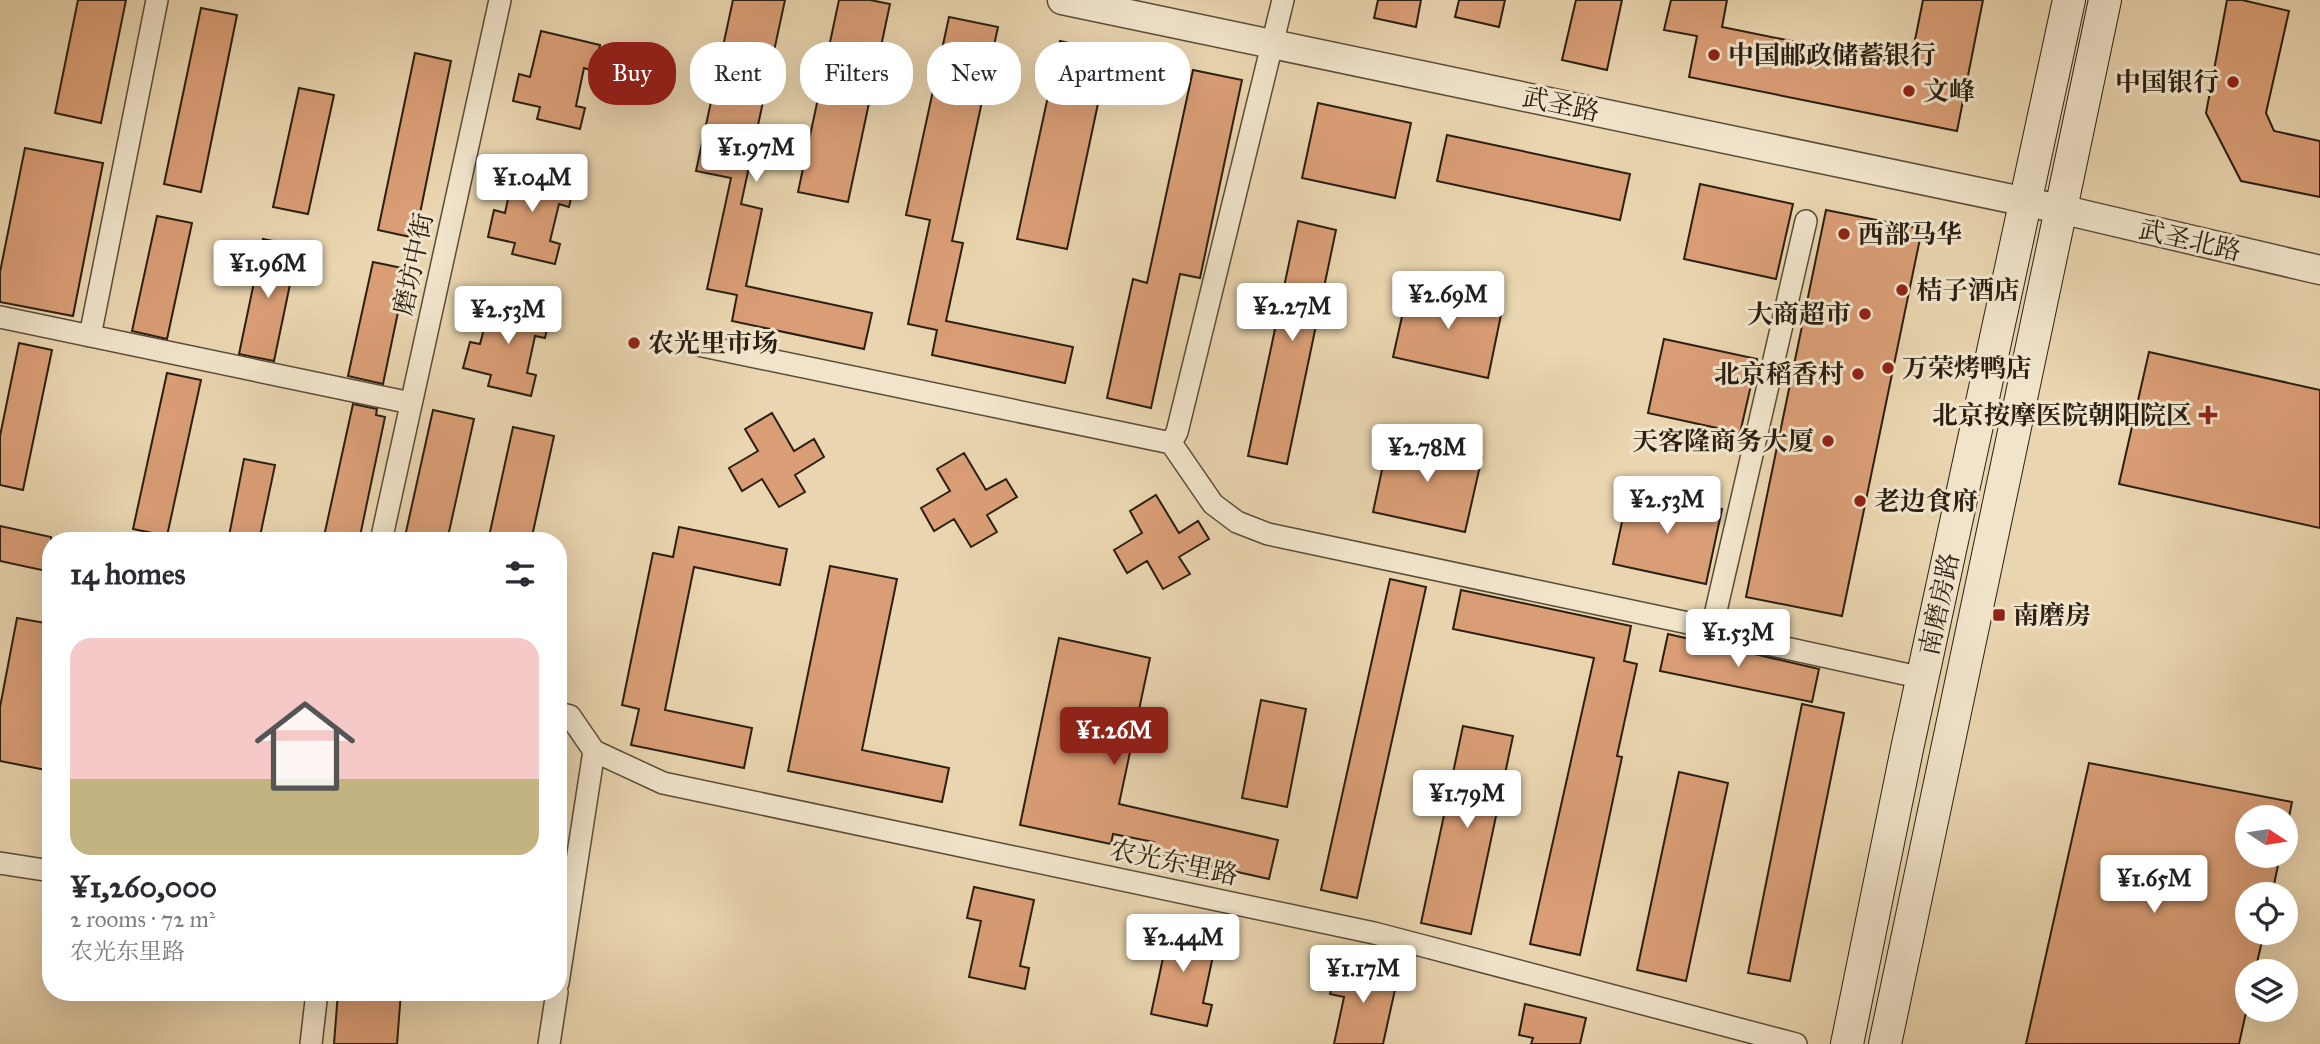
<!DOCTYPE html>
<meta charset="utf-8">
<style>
body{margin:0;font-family:"IM FELL Great Primer","Noto Serif SC",serif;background:#f7f7f7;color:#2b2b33;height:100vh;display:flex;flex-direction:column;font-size:26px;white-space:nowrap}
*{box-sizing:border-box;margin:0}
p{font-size:23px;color:#7c7c81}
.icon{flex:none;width:38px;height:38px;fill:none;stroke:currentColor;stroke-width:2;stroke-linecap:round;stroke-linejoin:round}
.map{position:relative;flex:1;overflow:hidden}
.details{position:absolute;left:42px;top:532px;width:525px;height:469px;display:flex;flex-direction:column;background:#fff;border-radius:28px;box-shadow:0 7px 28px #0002}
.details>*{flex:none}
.hud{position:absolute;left:588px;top:42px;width:665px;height:63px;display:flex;gap:14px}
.needle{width:46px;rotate:102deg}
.controls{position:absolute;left:2235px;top:805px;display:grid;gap:14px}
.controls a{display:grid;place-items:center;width:63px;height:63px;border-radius:50%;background:#fff;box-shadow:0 7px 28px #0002;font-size:35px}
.price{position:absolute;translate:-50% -60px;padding:0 16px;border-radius:7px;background:#fff;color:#222;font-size:23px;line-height:46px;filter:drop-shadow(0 2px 4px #0008)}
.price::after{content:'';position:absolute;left:50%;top:42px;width:21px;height:16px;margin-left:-10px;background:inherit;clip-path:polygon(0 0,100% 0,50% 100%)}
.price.current{background:#8f2418;color:#fff}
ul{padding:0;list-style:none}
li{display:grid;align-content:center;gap:14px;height:371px;padding:0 28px}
li span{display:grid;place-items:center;height:217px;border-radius:21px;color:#555}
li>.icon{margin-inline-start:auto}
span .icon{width:126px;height:126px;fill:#fffc;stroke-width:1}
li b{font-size:30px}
h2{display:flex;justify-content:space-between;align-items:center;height:84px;padding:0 28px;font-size:30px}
.tag{padding:0 24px;border-radius:28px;background:#fff;box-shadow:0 7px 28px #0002;font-size:24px;line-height:63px}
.tag.current{background:#8f2418;color:#fff}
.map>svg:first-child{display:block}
.building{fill:#da9e76;stroke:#2a1f12;stroke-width:2}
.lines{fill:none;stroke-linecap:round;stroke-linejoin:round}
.minor-casing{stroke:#5a4c39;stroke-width:24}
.tertiary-casing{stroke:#5a4c39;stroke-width:31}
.secondary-casing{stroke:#2a1f12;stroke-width:34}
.minor{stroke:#f1e4cb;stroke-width:21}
.tertiary{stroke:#f1e4cb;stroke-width:28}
.secondary{stroke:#f1e4cb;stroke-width:32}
.poi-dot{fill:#8f2418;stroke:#f1e4cb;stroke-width:2.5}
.labels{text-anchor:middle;stroke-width:6;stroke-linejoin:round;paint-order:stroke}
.poi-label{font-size:26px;font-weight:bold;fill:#2a1f12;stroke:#f1e4cb;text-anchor:start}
.street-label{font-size:26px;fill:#2a1f12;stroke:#f1e4cb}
</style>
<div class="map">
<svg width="2320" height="1044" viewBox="0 0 2320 1044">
<rect width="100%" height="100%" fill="#e9d5af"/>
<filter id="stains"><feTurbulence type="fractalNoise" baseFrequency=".00286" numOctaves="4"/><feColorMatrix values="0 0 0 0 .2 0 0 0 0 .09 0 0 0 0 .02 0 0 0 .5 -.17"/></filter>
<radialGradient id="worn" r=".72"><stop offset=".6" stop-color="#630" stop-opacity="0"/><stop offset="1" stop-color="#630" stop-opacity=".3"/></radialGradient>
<path class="building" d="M78,0H126L101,123L55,113Z
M733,0H785L741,204L762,209L746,286L872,313L864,349L732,321L737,295L707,289L731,178L696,171Z
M839,0H870L890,4L848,202L798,192Z
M1378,0H1421L1416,27L1374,18Z
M1459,0H1505L1499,27L1455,17Z
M1576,0H1622L1607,70L1562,60Z
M1671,0H1727L1722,27L1910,65L1923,0H1983L1957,131L1689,77L1697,36L1664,30Z
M2227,0H2242L2289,11L2266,113L2274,131L2320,141V197L2241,181L2206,113Z
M201,8L237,15L201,192L164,184Z
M949,17L998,27L952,241L963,243L946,321L1073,347L1065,383L932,355L937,330L908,324L930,220L906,215Z
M541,31L600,45L594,71L584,68L576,106L585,108L580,129L537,119L540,107L513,101L519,74L530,77Z
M1060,41L1109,52L1067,249L1017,239Z
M415,53L451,61L415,238L378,230Z
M1193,70L1242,80L1200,278L1180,274L1151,408L1107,398L1133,279L1147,283Z
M299,88L334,95L308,214L273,207Z
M1318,103L1411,123L1395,198L1302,178Z
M1447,135L1630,174L1620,220L1437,181Z
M25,148L103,163L73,316L0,302V272Z
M515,166L575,181L569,207L559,204L550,241L560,244L555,264L512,254L515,243L488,237L494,210L505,213Z
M1700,184L1793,204L1776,279L1684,259Z
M1826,210L1922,229L1842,616L1746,597Z
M157,216L192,223L167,339L132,331Z
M1298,221L1336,230L1287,464L1248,456Z
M263,239L298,246L274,361L239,354Z
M373,262L407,269L383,384L348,376Z
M1409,285L1503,305L1488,378L1393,357Z
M492,298L551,312L545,338L535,336L527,373L536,375L531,396L488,386L491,375L463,368L470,342L480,344Z
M1664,339L1757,359L1740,433L1648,413Z
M19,343L52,350L23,490L0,485V436Z
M2149,352L2320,390V528L2119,484Z
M167,373L201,380L167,536L133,529Z
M353,404L377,409L376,415L385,417L359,541H323Z
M433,410L474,419L447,541H404Z
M772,413L794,451L814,439L824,457L795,475L805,492L779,507L762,479L742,491L729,468L758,451L745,429Z
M513,427L554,436L531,541H488Z
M1389,437L1482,457L1465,532L1373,512Z
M964,453L986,490L1006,479L1017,497L987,515L997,532L971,547L954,519L934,531L921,508L950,491L937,469Z
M244,459L275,465L259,541H228Z
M1629,489L1722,509L1706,584L1613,564Z
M1156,495L1179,533L1198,521L1209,539L1179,557L1190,574L1163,589L1147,561L1127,573L1114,550L1142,533L1130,511Z
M0,526L51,537V572L0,561Z
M679,527L787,549L780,585L694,567L665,710L752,728L744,768L631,745L639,709L622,705L653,553L673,557Z
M830,566L897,579L862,750L949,768L942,802L788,771Z
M1390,579L1426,587L1357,898L1321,890Z
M1461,590L1631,626L1624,661L1637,664L1617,756L1622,757L1580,955L1530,944L1594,658L1453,629Z
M17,618L51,624V771L0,761V707Z
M1668,634L1819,669L1812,702L1660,671Z
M1059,638L1150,658L1119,804L1278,840L1269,879L1152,853L1154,842L1113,834L1111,844L1020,825Z
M1261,700L1306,709L1287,807L1242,798Z
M1802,704L1844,713L1790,981L1748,973Z
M1463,726L1513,736L1471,934L1421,923Z
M2089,763L2292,802L2289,817H2247V856H2280L2272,894H2247V933H2264L2255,971H2247V1008L2239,1044H2026Z
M1679,772L1728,783L1686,981L1637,970Z
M974,887L1034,900L1020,966L1029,968L1025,989L969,977L981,921L967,918Z
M1156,924L1217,937L1203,1003L1212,1005L1207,1026L1151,1014L1163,958L1150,955Z
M1337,964L1398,976L1383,1044H1334L1344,997L1330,994Z
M338,992H401L397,1044H334Z
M1525,1004L1586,1018L1580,1044H1531L1533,1038L1519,1035Z"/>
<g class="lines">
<g class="minor-casing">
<path id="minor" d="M0,317L411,403
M90,336L157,0
M693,344L1171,443L1213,504L1237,522L1268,534L1712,628L1722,634L1923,678
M1171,443L1177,432L1283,0
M381,541L500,0
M1712,628L1806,221
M558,713L570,716L594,751L663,783L1374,933L1796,1044
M0,863L51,871
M558,983L594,751
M311,1044L317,992
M549,1044L557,992"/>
</g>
<g class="tertiary-casing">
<path id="tertiary" d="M1062,0L2060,209L2320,270"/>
</g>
<g class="secondary-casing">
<path id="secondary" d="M1847,1044L1907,749L2069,0
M1885,1044L2105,0"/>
</g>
<use href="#minor" class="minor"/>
<use href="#tertiary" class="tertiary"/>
<use href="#secondary" class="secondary"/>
</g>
<g class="poi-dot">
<circle cx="1714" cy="55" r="7"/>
<circle cx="2233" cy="82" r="7"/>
<circle cx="1909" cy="91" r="7"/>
<circle cx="1844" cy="234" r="7"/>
<circle cx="1902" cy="290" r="7"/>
<circle cx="1865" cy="314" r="7"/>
<circle cx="634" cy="343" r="7"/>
<circle cx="1888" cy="368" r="7"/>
<circle cx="1858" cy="374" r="7"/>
<path d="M2204.5 404.5h7v7h7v7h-7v7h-7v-7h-7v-7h7z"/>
<circle cx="1828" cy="441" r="7"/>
<circle cx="1860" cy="501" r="7"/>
<rect x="1992" y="608" width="14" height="14" rx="3.5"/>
</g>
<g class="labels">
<g class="poi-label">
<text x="1728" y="64">中国邮政储蓄银行</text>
<text x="2219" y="91" text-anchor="end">中国银行</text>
<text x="1923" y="100">文峰</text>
<text x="1858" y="243">西部马华</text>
<text x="1916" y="299">桔子酒店</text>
<text x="1851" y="323" text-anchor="end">大商超市</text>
<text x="648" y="352">农光里市场</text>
<text x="1902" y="377">万荣烤鸭店</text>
<text x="1844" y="383" text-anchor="end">北京稻香村</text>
<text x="2192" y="424" text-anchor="end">北京按摩医院朝阳院区</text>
<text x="1814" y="450" text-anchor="end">天客隆商务大厦</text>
<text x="1874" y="510">老边食府</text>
<text x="2013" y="624">南磨房</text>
</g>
<g class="street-label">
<text transform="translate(1561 104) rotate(12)" y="9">武圣路</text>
<text transform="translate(2190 240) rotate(13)" y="9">武圣北路</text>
<text transform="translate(413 264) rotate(-78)" y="9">磨坊中街</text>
<text transform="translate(1939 604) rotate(-78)" y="9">南磨房路</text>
<text transform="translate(1174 862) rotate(12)" y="9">农光东里路</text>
</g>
</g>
<rect width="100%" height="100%" filter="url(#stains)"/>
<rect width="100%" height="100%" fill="url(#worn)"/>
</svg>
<div class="controls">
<a><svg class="needle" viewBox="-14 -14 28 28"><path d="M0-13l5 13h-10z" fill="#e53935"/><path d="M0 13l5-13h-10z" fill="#7c7c81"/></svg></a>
<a><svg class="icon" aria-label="locate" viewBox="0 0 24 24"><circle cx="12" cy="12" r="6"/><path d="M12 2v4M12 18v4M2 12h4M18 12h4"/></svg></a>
<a><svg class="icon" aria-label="layers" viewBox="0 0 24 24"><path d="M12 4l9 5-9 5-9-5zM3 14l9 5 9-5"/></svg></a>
</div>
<b class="price" style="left:756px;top:184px">¥1.97M</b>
<b class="price" style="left:532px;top:214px">¥1.04M</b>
<b class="price" style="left:268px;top:300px">¥1.96M</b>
<b class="price" style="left:1448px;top:331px">¥2.69M</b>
<b class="price" style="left:1292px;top:343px">¥2.27M</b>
<b class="price" style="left:508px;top:346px">¥2.53M</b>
<b class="price" style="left:1427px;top:484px">¥2.78M</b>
<b class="price" style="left:1667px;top:536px">¥2.53M</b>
<b class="price" style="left:1738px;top:669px">¥1.53M</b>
<b class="price current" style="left:1114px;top:767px">¥1.26M</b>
<b class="price" style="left:1467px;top:830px">¥1.79M</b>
<b class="price" style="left:2154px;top:915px">¥1.65M</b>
<b class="price" style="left:1183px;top:974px">¥2.44M</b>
<b class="price" style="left:1363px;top:1005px">¥1.17M</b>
<div class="hud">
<a class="tag current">Buy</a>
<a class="tag">Rent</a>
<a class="tag">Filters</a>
<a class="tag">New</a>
<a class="tag">Apartment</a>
</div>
<section class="details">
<h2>14 homes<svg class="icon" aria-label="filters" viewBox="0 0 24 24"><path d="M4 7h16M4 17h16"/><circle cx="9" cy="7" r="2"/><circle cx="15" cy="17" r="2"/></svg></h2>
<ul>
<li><span style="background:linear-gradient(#f6c9c9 65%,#c2b280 0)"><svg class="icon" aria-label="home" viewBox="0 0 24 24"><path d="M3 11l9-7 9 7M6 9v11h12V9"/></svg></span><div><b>¥1,260,000</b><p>2 rooms · 72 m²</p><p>农光东里路</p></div></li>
</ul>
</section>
</div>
